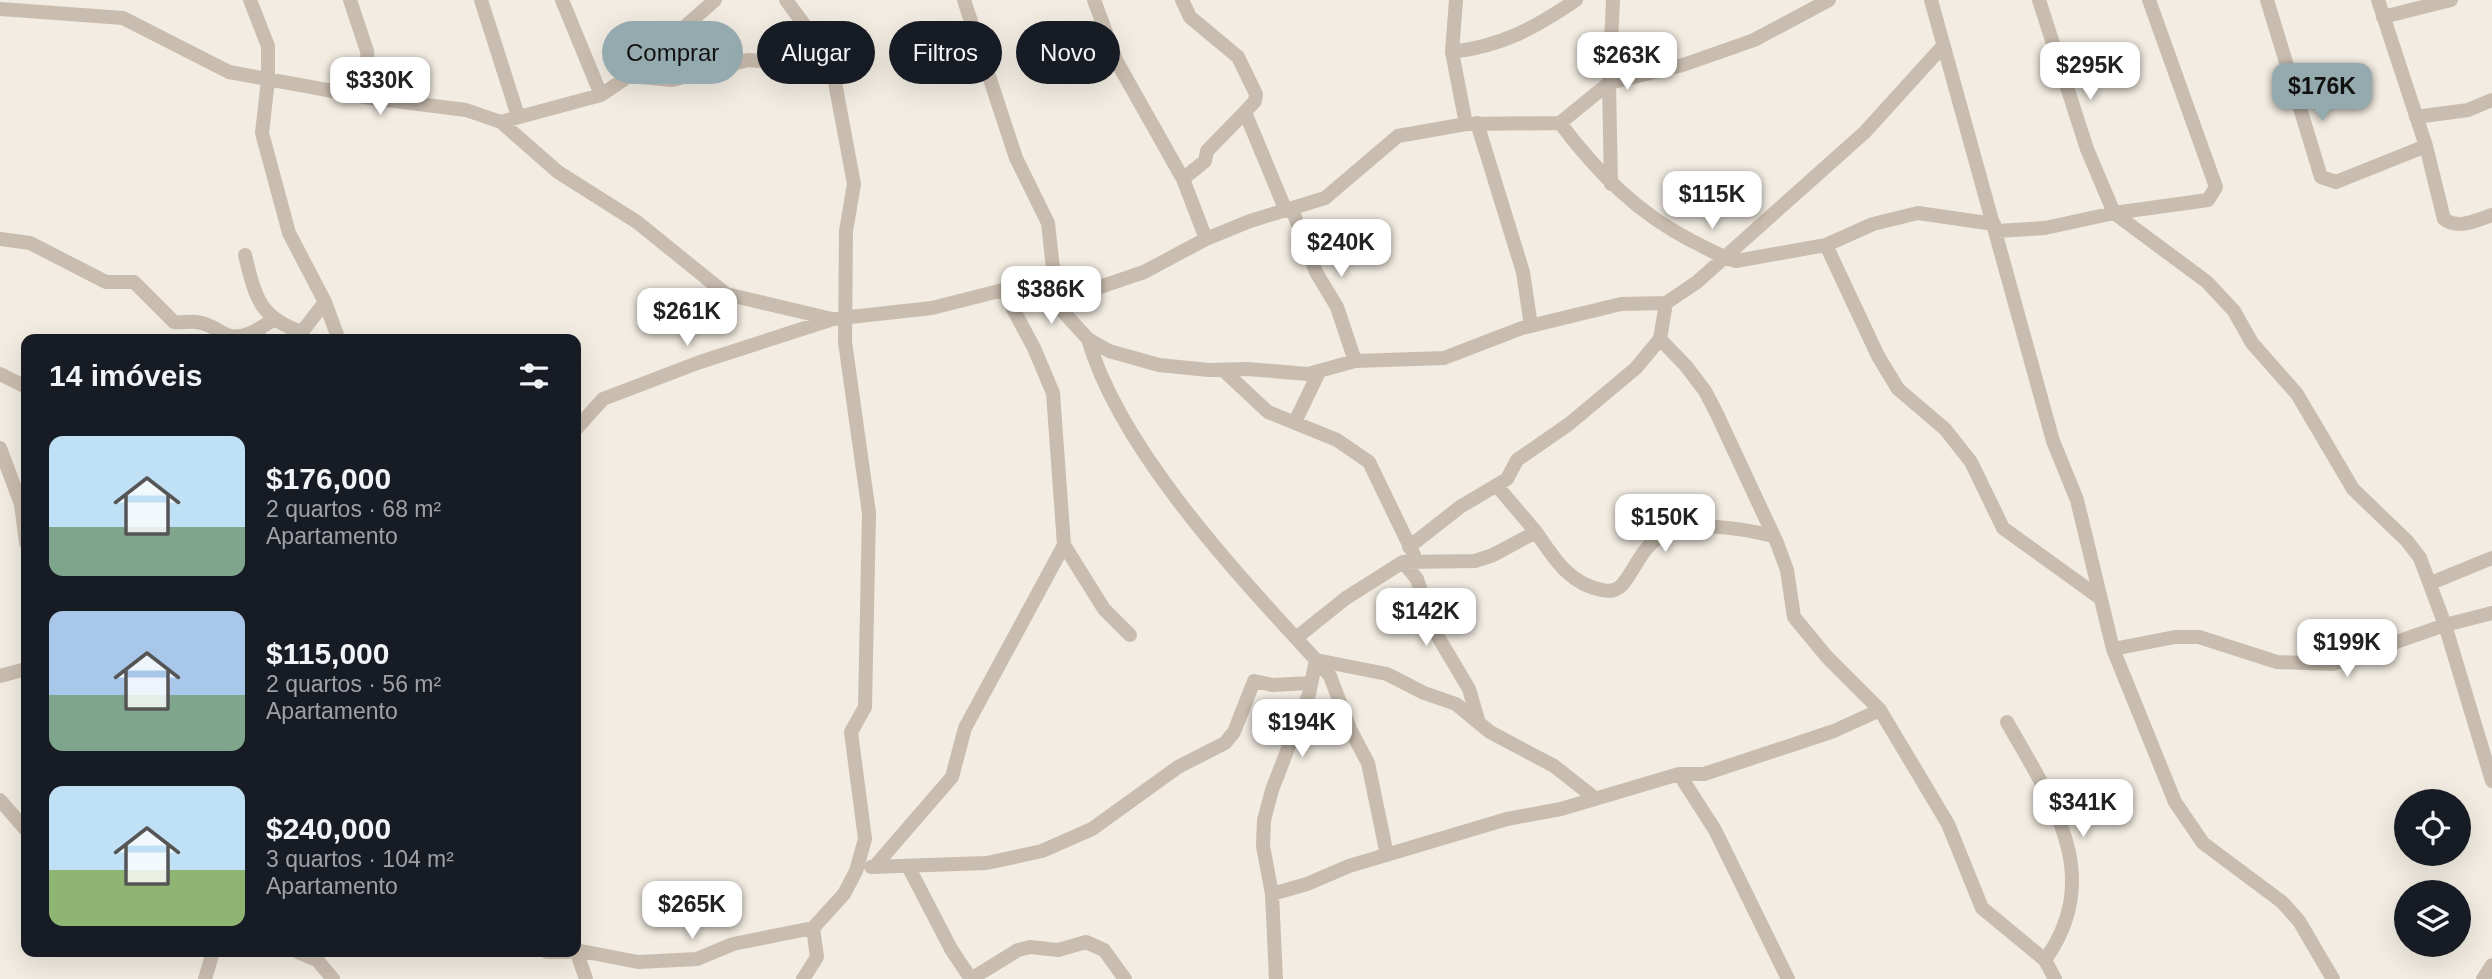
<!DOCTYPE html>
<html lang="pt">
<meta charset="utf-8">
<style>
body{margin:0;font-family:Helvetica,sans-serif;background:#20242c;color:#f1f3f6;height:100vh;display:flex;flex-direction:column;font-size:26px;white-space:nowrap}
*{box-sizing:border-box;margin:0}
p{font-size:23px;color:#9ea1a6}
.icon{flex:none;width:38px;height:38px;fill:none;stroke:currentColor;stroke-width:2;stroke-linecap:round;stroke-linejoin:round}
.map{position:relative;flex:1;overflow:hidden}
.panel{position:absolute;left:21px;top:334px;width:560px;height:623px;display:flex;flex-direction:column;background:#171b24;border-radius:14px;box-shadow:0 7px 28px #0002}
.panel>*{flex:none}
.banner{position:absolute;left:602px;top:21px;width:665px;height:63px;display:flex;gap:14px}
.controls{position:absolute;left:2394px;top:789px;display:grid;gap:14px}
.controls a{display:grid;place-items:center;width:77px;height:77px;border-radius:50%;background:#171b24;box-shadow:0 7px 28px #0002;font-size:35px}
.price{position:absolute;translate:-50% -60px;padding:0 16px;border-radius:14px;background:#fff;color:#222;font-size:23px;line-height:46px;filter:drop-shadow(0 2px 4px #0008)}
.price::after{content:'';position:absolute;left:50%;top:42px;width:21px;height:16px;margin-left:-10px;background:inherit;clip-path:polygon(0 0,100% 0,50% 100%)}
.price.active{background:#95aaae;color:#111}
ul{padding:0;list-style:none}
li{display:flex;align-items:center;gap:21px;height:175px;padding:0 28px}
li span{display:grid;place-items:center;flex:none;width:196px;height:140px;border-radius:14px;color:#555}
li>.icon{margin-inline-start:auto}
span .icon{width:84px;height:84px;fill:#fffc;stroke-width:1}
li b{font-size:30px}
h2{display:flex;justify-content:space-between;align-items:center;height:84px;padding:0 28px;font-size:30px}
.tag{padding:0 24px;border-radius:32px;background:#171b24;box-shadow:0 7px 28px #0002;font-size:24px;line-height:63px}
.tag.active{background:#95aaae;color:#111}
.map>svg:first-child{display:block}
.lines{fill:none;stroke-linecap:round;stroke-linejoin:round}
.minor{stroke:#c9bdaf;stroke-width:14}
</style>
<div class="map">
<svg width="2492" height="979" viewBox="0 0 2492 979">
<rect width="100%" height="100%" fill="#f2ece2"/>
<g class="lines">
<path class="minor" d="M250,0L268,46V80L262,133L289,233L325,302L339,340
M350,0L367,51L371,98
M481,0L518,116
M562,0L601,95
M964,0L1016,158L1048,223L1057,305L1088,339L1109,351L1159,365L1209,370L1247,369L1308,374L1355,361L1444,358L1522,328L1621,304L1666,303L1697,282L1865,132L1943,46
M1094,0L1117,62L1183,179L1206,239
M1182,0L1190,17L1238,57L1256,94L1255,101L1245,112L1247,117L1286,211
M1456,0L1452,52L1466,124
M1931,0L2053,441L2077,500L2113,649L2175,802L2203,843L2282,902L2299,921L2333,979
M2039,0L2087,149L2114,213L2208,200L2216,187L2149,0
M2267,0L2321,177L2336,182L2426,146
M2378,0L2426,146L2444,219C2458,230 2477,220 2492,215
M0,9L123,18L229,72L371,98L466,110L501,122L558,172L637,222L726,294L832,319L932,308L1003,290L1097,288L1144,272L1206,239L1250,221L1325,198L1398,136L1466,124L1560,123C1597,172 1637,213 1692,241C1707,248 1720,257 1736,261L1826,245L1873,224L1918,213L1994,224
M2383,17L2451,0
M1452,52C1502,46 1535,28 1576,0
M629,76L672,80L748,60L774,62L828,57
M2416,117L2468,110L2492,100
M501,122L601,95L629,76L715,0
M1477,123L1523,272L1531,326
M1560,123L1609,83L1683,65L1754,40L1829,0
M1183,179L1205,161L1207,151L1245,112
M1611,184L1609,83L1613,0
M1292,209L1316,272L1337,307L1355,361
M1997,231L2045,228L2114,213L2207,282L2234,311L2252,343L2297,394L2353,489L2407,541L2420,558L2445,625L2492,613
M0,239L30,243L106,282H134L174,322C181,323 189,321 197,322C224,326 222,346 255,331
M1826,245L1878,356L1898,389L1945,429L1971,462L2003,528L2100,598
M245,255C255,296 259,318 302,332
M1666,303L1660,339L1686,366L1705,391L1716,412L1777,543L1787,570L1794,617L1827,657L1880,710L1948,824L1982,908L2045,960L2055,979
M298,337L325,302
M1088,339C1120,450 1238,575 1316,660L1309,694L1272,790L1264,820L1263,846L1272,894L1276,979
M262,340L255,331L273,320
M1223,370L1268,412L1337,440L1369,462L1414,555
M0,374L26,387
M1295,422L1319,372
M576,429L603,399L700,362L830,320
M0,448L21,504L26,543
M1497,486L1536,532
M1064,545L1104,609L1130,635
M1409,547L1460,507L1507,479L1517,460L1569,424L1636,368L1660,339
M1403,562L1417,579L1434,630L1469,689L1478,720
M2431,583L2492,558
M1296,638L1346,598L1403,562L1475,561L1493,555L1536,532C1554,558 1569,584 1602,590C1610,592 1616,591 1622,585C1636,568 1641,548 1662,535C1687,519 1745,529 1773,536
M2113,649L2175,637H2199L2277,662L2333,664L2445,625L2492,781
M1316,660L1387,674L1424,693L1456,704L1490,732L1554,766L1596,799
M1316,660L1330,676L1350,729L1368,763L1387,855
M0,676L26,669
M2007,722C2051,800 2106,875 2045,960
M1679,774L1715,830L1788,979
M0,800L26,830
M875,866L952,777L965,728L1064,545L1053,393L1034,348L1003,290
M908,866L951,949L971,979
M871,867L987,863L1042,851L1092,829L1178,767L1225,743L1234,732L1254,681L1272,685L1311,683
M1272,894L1307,884L1349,866L1507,819L1561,809L1679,774H1704L1834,731L1880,710
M576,950L638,962L697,959L733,944L813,928L844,894L856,871L865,839L851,732L865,707L869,513L845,342L846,231L854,184L831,61L786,0
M576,950L586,979
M298,952L317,960L333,979
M547,952H568
M205,979L213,952
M803,979L817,957L813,928
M971,979L1018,950L1030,947L1058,950L1086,942L1104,950L1125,979
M2483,979L2492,965"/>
</g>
</svg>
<div class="controls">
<a><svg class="icon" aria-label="locate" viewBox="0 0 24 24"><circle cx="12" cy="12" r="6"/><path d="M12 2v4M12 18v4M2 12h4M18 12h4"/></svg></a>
<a><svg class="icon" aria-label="layers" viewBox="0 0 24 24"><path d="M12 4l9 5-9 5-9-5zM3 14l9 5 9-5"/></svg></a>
</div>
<b class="price" style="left:1627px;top:92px">$263K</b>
<b class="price" style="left:2090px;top:102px">$295K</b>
<b class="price" style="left:380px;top:117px">$330K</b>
<b class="price active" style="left:2322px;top:123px">$176K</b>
<b class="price" style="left:1712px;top:231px">$115K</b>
<b class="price" style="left:1341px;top:279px">$240K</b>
<b class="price" style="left:1051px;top:326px">$386K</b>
<b class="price" style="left:687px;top:348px">$261K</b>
<b class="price" style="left:1665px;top:554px">$150K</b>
<b class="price" style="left:1426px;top:648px">$142K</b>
<b class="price" style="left:2347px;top:679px">$199K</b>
<b class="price" style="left:1302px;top:759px">$194K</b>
<b class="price" style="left:2083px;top:839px">$341K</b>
<b class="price" style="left:692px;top:941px">$265K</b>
<div class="banner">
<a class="tag active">Comprar</a>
<a class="tag">Alugar</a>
<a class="tag">Filtros</a>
<a class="tag">Novo</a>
</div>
<section class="panel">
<h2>14 imóveis<svg class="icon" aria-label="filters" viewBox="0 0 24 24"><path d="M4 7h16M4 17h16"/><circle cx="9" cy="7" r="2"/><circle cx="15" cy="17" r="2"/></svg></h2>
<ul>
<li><span style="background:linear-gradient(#bfe0f5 65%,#7fa58c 0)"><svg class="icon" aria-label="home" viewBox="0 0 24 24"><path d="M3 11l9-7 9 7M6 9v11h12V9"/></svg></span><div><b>$176,000</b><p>2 quartos · 68 m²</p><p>Apartamento</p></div></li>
<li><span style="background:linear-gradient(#a9c7e8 60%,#7fa58c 0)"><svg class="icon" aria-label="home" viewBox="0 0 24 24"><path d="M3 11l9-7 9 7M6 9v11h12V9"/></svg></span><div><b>$115,000</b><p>2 quartos · 56 m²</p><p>Apartamento</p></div></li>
<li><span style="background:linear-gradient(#bfe0f5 60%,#8fb573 0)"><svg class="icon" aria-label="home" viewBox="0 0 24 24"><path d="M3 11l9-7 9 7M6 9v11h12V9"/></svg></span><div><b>$240,000</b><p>3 quartos · 104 m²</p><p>Apartamento</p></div></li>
</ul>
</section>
</div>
